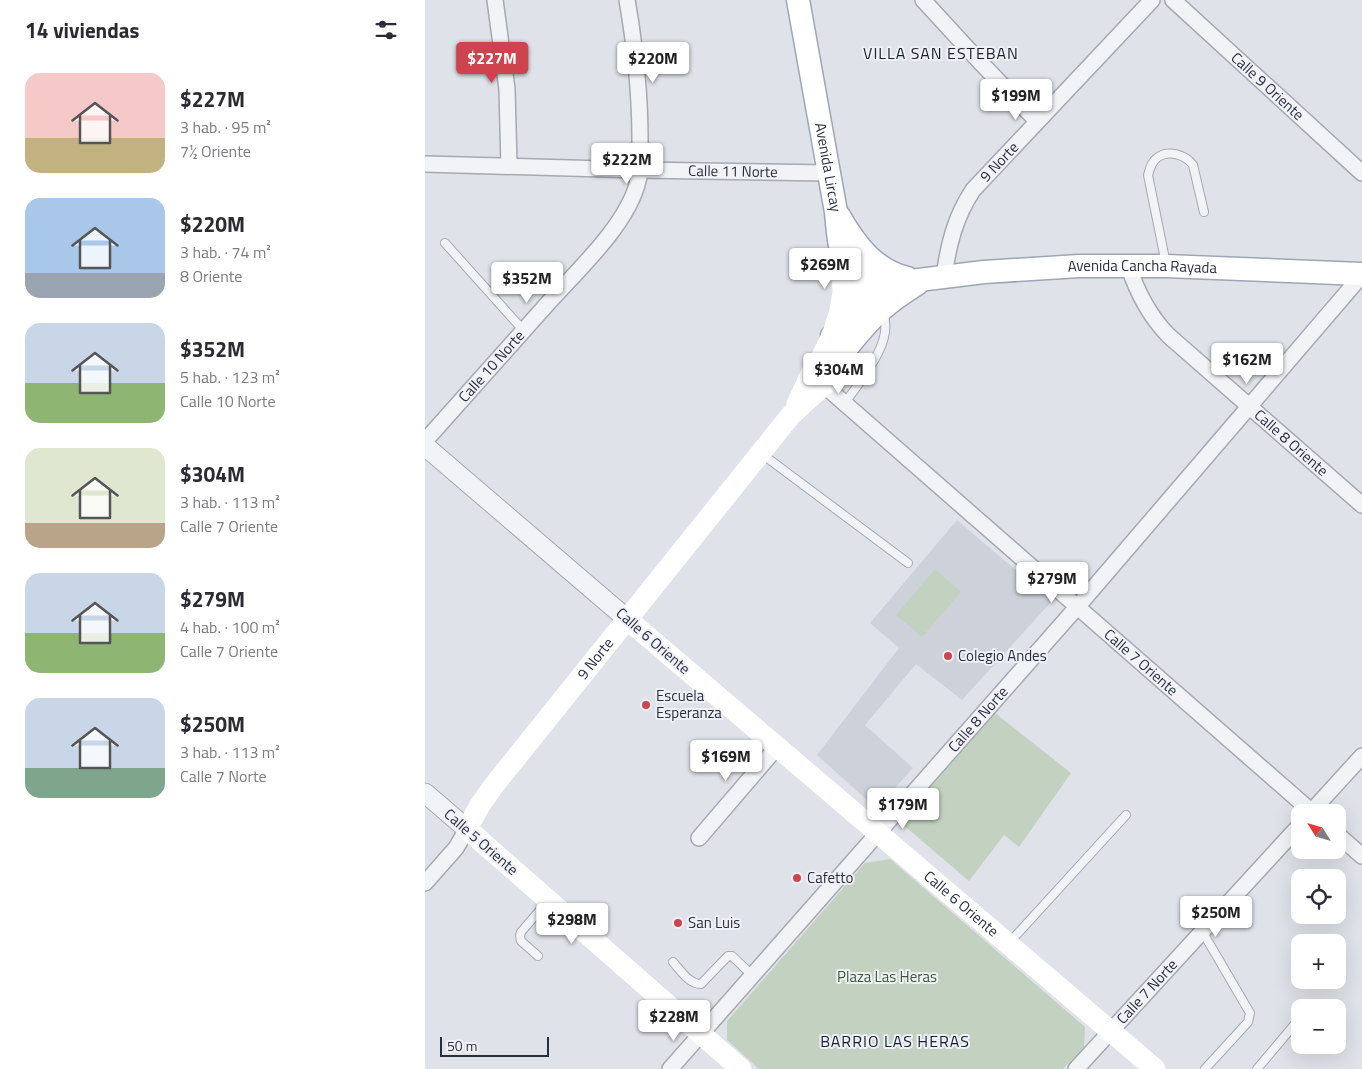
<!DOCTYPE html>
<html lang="es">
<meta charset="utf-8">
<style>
body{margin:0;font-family:"Titillium Web",sans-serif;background:#f7f7f7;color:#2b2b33;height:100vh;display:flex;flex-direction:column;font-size:19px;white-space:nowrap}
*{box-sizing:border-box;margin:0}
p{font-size:16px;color:#7c7c81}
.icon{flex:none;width:28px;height:28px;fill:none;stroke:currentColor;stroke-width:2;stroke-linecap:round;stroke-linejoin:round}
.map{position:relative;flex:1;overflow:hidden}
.drawer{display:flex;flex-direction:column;background:#fff;width:425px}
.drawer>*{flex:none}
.needle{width:32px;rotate:307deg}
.buttons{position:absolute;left:866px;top:804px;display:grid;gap:10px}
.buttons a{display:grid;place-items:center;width:55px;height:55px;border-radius:10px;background:#fff;box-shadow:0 5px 20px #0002;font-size:25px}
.scale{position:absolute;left:15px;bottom:12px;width:109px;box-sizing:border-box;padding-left:5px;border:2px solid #282f3f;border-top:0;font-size:14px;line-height:18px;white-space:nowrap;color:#282f3f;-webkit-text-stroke:4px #eff1f6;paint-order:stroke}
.price{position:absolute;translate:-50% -42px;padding:0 11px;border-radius:5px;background:#fff;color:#222;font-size:16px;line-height:32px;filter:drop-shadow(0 1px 2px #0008)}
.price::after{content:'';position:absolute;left:50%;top:30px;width:15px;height:11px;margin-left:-8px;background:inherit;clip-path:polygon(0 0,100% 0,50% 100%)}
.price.selected{background:#cd444f;color:#fff}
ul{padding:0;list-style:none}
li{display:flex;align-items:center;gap:15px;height:125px;padding:0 25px}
li span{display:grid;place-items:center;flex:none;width:140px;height:100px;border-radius:15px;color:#555}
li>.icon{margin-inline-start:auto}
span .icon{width:60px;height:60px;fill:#fffc;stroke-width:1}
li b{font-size:21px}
h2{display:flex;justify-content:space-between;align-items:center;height:60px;padding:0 25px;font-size:21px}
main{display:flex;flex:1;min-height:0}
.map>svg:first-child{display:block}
.built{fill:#cdd1da}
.green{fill:#c3d2c0}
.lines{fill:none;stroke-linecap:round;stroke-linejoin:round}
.service-casing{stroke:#a4a9b2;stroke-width:10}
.minor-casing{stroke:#a4a9b2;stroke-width:18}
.tertiary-casing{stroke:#a4a9b2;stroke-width:21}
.primary-casing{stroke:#9ea5b4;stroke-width:25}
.service{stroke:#f2f3f7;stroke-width:8}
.minor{stroke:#f2f3f7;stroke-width:15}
.tertiary{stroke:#f2f3f7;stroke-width:19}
.secondary{stroke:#fff;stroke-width:21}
.primary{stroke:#fff;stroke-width:22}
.poi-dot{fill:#cd444f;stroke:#eff1f6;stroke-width:2}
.labels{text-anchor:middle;stroke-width:4;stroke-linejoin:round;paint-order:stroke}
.street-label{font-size:15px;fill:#282f3f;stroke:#eff1f6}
.poi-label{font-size:15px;fill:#282f3f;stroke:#eff1f6;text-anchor:start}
.park-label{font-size:15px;fill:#3a5b35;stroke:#eff1f6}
.neighbourhood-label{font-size:16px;letter-spacing:1px;fill:#1a2030;stroke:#eff1f6}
</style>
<main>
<section class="drawer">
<h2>14 viviendas<svg class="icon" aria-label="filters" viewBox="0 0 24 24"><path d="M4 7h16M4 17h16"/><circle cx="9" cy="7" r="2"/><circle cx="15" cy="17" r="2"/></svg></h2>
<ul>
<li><span style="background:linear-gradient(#f6c9c9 65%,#c2b280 0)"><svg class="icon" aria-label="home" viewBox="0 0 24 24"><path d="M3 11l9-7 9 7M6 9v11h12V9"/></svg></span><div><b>$227M</b><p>3 hab. · 95 m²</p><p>7½ Oriente</p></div></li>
<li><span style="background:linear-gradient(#a9c7e8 75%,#9aa5b1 0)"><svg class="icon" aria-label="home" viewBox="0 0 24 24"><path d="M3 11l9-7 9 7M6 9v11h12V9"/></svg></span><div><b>$220M</b><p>3 hab. · 74 m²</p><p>8 Oriente</p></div></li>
<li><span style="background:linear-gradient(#c9d6e8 60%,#8fb573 0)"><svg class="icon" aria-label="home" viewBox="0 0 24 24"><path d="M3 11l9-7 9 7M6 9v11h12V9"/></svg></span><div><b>$352M</b><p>5 hab. · 123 m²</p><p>Calle 10 Norte</p></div></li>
<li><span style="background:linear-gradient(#dfe7d0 75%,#b9a48a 0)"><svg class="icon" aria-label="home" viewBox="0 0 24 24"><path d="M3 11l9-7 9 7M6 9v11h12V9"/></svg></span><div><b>$304M</b><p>3 hab. · 113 m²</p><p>Calle 7 Oriente</p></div></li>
<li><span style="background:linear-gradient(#c9d6e8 60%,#8fb573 0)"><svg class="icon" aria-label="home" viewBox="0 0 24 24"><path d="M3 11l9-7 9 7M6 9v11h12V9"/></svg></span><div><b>$279M</b><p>4 hab. · 100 m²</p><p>Calle 7 Oriente</p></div></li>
<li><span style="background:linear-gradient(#c9d6e8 70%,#7fa58c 0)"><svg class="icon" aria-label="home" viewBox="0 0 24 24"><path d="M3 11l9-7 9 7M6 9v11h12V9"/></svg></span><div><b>$250M</b><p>3 hab. · 113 m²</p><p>Calle 7 Norte</p></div></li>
</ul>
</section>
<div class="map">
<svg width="937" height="1069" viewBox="0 0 937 1069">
<rect width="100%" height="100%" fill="#dfe2e8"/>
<path class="built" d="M532,520L627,601L537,700L491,664L440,725L488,768L459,800L443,801L392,755L474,648L445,623Z"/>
<path class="green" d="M510,569L536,592L497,637L471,615Z
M570,713L646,773L594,847L579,835L544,881L475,822Z
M465,859L660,1027L659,1048L638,1069H334L302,1040V1021L440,863Z"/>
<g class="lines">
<g class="service-casing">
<path id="service" d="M20,243L99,331
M741,264L723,175C725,169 726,162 732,158C743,149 761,155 768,165L779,212
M420,403C435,381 470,341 458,314
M337,454L483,563
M777,931L825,1013L823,1022L780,1069
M585,942L701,815
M113,956L96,941L95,936L96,932L122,902
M248,962C256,971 264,984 276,984L303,956H307L327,975
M884,1008L886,1005
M832,1069L875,1018"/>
</g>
<g class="minor-casing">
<g id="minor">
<path d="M70,0L82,89L84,166"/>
<path d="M498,0L555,62L612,121"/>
<path id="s1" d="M748,0L937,173"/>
<path id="s2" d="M0,164L215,170L404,173"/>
<path id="s3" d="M703,265C712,292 724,316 744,336L937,505"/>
<path id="s4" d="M519,277C523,246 530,217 548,190L727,0"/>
<path id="s5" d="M393,380L887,812"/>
<path id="s6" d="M0,441C41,395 83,348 124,302C153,270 203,224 213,181C217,168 215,153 215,140C215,93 210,46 202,0"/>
<path d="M886,812L937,756"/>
<path d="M912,834L937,856"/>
<path d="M274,838L352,747"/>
<path d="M0,883L31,848L42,829"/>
<path id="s7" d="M245,1069L653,606L937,275"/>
<path id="s8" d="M651,1069L875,825"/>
</g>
</g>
<g class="tertiary-casing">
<path id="tertiary" d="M0,446L202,619
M0,793L42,829"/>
</g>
<g class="primary-casing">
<g id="primary">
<path id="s11" d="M373,0L411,212C415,255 414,270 461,284L559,272L654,266H741L937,274"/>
<path d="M414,216C430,244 449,270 482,278"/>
<path d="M407,336L436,307L457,293"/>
<path d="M425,344C448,315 462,303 492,284"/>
</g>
</g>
<use href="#service" class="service"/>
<use href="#minor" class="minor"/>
<use href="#tertiary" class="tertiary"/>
<g class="secondary">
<path d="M372,404L386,374L396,358L407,336L415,311L418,292L415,247"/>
<path id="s9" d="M202,619L730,1069"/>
<path id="s10" d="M316,1069L42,829L55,805L70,784L366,415L399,385L425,344L432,330L435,319V290L430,257"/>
</g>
<use href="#primary" class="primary"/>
</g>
<g class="poi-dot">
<circle cx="523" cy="656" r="5"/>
<circle cx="221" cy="705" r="5"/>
<circle cx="372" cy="878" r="5"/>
<circle cx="253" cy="923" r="5"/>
</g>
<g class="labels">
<g class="street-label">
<text dy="5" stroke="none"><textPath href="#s1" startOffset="128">Calle 9 Oriente</textPath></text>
<text dy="5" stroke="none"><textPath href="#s4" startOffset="131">9 Norte</textPath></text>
<text dy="5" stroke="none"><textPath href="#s11" startOffset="170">Avenida Lircay</textPath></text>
<text dy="5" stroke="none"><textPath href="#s2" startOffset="308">Calle 11 Norte</textPath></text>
<text dy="5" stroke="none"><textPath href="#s11" startOffset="570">Avenida Cancha Rayada</textPath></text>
<text dy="5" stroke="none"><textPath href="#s6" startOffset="100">Calle 10 Norte</textPath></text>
<text dy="5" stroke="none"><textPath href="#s3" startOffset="245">Calle 8 Oriente</textPath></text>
<text transform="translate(228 641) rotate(41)" y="5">Calle 6 Oriente</text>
<text dy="5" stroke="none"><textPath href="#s10" startOffset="578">9 Norte</textPath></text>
<text dy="5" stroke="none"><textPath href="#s5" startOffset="429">Calle 7 Oriente</textPath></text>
<text dy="5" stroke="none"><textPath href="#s7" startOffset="466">Calle 8 Norte</textPath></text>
<text transform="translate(56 842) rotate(41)" y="5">Calle 5 Oriente</text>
<text dy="5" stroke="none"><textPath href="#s9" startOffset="439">Calle 6 Oriente</textPath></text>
<text dy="5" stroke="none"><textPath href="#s8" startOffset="105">Calle 7 Norte</textPath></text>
</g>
<g class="poi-label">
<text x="533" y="661">Colegio Andes</text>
<text x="231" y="701">Escuela<tspan x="231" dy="17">Esperanza</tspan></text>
<text x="382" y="883">Cafetto</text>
<text x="263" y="928">San Luis</text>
</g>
<g class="park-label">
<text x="462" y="982">Plaza Las Heras</text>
</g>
<g class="neighbourhood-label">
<text x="516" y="59">VILLA SAN ESTEBAN</text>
<text x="470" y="1047">BARRIO LAS HERAS</text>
</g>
</g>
</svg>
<div class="buttons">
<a><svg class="needle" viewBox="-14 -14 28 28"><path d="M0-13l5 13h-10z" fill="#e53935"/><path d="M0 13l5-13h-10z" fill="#7c7c81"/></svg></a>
<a><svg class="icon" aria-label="locate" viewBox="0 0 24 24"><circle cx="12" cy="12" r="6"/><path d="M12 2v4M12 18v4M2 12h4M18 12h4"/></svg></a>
<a>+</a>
<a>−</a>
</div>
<div class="scale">50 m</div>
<b class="price selected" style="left:67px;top:84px">$227M</b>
<b class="price" style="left:228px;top:84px">$220M</b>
<b class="price" style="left:591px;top:121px">$199M</b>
<b class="price" style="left:202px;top:185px">$222M</b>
<b class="price" style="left:400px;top:290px">$269M</b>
<b class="price" style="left:102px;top:304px">$352M</b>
<b class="price" style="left:822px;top:385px">$162M</b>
<b class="price" style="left:414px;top:395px">$304M</b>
<b class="price" style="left:627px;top:604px">$279M</b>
<b class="price" style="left:301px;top:782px">$169M</b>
<b class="price" style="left:478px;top:830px">$179M</b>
<b class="price" style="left:791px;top:938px">$250M</b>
<b class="price" style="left:147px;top:945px">$298M</b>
<b class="price" style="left:249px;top:1042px">$228M</b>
</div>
</main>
